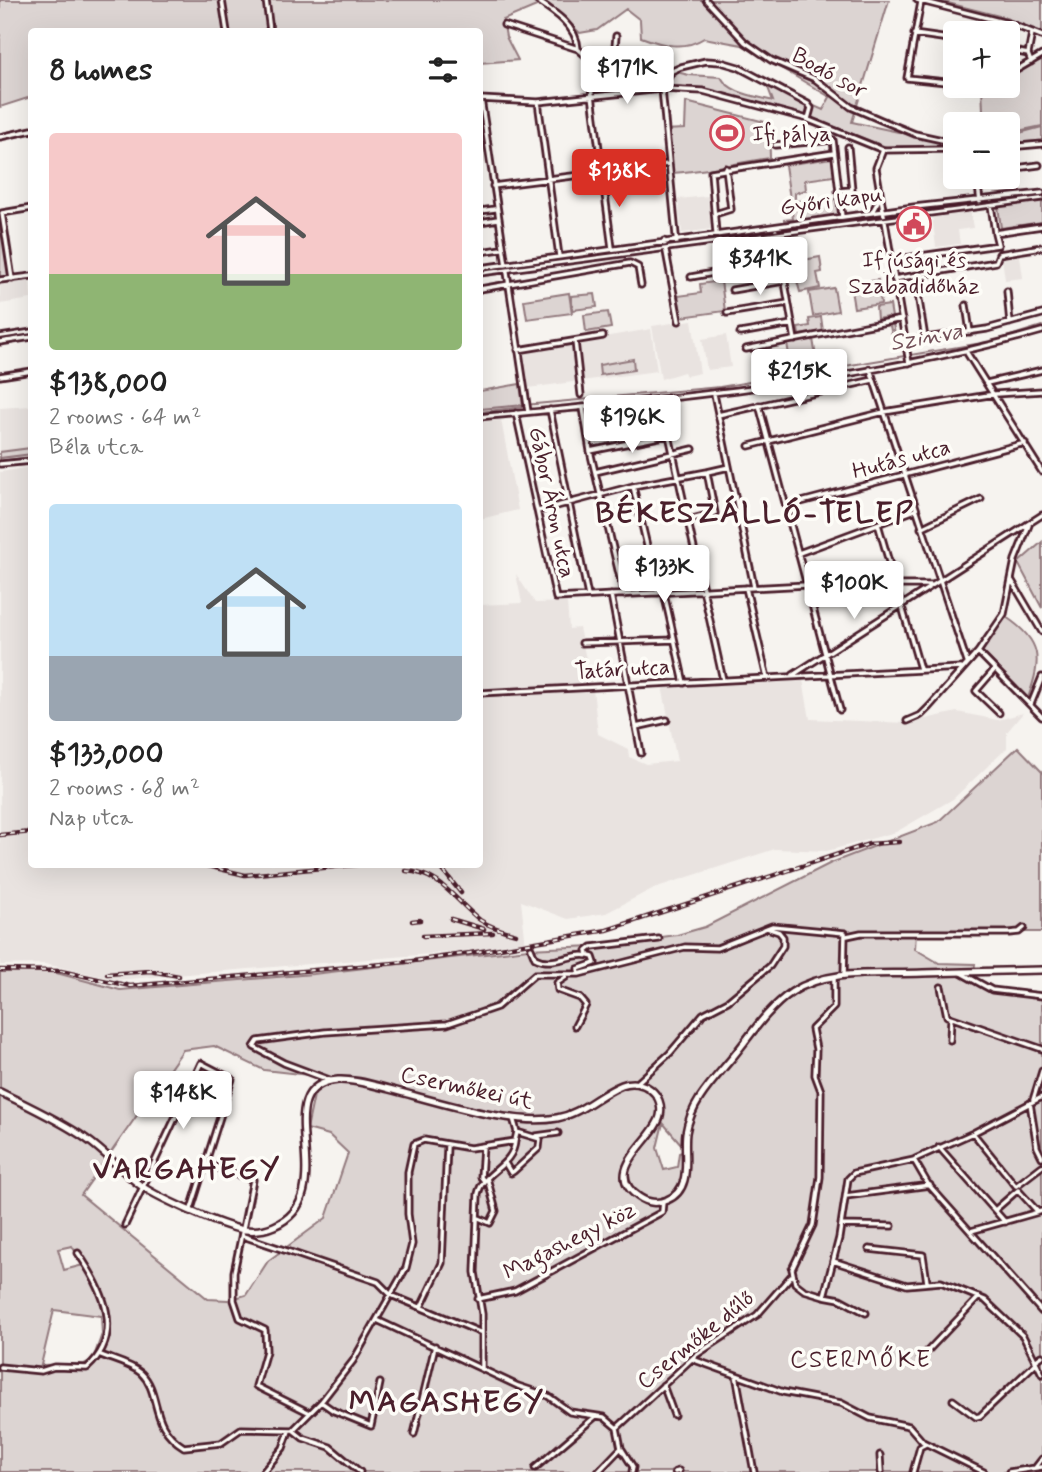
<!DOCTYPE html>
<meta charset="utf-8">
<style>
body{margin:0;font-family:Mynerve,sans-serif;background:#f6f6f6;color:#222;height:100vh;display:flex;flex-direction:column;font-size:26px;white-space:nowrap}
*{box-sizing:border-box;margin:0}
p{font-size:23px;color:#767676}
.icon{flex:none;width:38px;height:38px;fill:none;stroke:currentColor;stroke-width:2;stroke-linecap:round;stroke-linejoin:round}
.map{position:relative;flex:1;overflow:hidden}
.drawer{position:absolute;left:28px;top:28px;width:455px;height:840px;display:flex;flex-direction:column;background:#fff;border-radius:7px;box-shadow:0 7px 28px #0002}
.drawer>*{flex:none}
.tools{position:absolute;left:943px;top:21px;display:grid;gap:14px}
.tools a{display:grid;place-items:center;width:77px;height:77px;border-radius:7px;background:#fff;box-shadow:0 7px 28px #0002;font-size:35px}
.price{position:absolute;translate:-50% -60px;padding:0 16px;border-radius:7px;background:#fff;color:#222;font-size:23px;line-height:46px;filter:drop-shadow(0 2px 4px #0008)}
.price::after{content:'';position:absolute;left:50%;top:42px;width:21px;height:16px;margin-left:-10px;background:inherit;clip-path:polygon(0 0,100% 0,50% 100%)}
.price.active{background:#d93025;color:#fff}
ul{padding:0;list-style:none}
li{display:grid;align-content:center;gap:14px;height:371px;padding:0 21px}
li span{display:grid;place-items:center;height:217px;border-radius:7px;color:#555}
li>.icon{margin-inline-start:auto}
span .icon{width:126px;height:126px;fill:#fffc;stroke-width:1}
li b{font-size:30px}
h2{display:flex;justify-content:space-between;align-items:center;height:84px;padding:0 21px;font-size:30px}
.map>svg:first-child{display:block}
.built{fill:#e9e3e0}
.green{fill:#dcd4d2;stroke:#937a7e;stroke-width:2;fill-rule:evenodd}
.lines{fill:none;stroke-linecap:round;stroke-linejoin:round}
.stream{stroke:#8e7378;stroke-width:2}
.minor-casing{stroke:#4a1f2b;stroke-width:9}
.major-casing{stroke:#4a1f2b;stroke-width:10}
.minor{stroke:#fdfcf7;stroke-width:3.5}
.major{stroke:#fdfcf7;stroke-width:5}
.tram{stroke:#4a1f2b;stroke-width:2}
.rail-casing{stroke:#4a1f2b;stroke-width:4.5}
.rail{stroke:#fdfcf7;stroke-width:2;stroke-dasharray:5;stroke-linecap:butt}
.labels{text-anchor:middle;stroke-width:7;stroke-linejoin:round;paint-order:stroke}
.street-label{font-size:23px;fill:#4a1f2b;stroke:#fdfcf7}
.poi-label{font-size:23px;fill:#4a1f2b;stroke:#fdfcf7;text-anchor:start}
.water-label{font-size:24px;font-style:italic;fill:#725058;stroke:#fdfcf7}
.neighbourhood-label{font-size:24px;letter-spacing:2px;fill:#4a1f2b;stroke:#fdfcf7}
.district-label{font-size:30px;font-weight:bold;letter-spacing:2px;fill:#4a1f2b;stroke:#fdfcf7}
</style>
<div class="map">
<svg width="1042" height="1472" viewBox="0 0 1042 1472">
<rect width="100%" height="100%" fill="#f6f3ef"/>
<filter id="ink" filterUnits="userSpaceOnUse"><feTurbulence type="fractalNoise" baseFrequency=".0143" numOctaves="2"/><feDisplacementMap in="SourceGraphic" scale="14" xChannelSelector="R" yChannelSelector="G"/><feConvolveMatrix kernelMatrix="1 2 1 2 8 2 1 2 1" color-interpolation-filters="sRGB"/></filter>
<g filter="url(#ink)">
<path class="built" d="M480,115L486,163L480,164Z
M708,196L712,229L682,233L678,199Z
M970,209L973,228L958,230L960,244L936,247L932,214Z
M1020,256L1023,278L1005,280L1002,258Z
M30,278L31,299L0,304V283Z
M692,320L700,373L686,376L684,372L661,379L652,326Z
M651,329L657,371L520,389L515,352Z
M726,335L731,367L707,370L702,339Z
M31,406V448L0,452V408Z
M501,420L518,510L480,519V422Z
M31,467L32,864H480V605L522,603L516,574L535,603L567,602L569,629L579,628L593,689L598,734L628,749L629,757L646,764L677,761L662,686L803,680L810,719L907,723L957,712L998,720L1023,713L1007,732V748L953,799L896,832L827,851L775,849L654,888L606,913L568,919L521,901L526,946L116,980L45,964L0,965V472Z"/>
<path class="green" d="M0,0H889L852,122L926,138L955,140L956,145L886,147L804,115L699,88L669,86L663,69L689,75L721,77C730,94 756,96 773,101L767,85L823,110L830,97L742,45L704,38C684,51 662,45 641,37L640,20L626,9L597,30L580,33L546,2L503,20L506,37L518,60L480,63V32H32L31,97L0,107Z
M936,0H1042V32L1003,17Z
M1042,59V126L1008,133V124H996L997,121L983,111L982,86H1008V78Z
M686,102L769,123L770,158C734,163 704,172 669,173L664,130L685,129Z
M1042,127V141L1008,143V136Z
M832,158L834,176L805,180L806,190L795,193V201L837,199L839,217L784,223V220L793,219L785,165Z
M1042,201V222L1001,228L998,206Z
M0,215H5L13,281L0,283Z
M820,257L822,272L817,273L820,288L800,292L792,262Z
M878,280L881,304L854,308L850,284Z
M721,281L725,311L682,317L678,296L701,293L700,284Z
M834,288L838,311L813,316L809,292Z
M569,293L572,313L527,319L524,300Z
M595,294L597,307L573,310L571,296Z
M890,305L895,335H892L888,317L877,319L876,307Z
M608,312L611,328L586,332L584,315Z
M821,317L823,331L799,335L798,328L810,326L809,319Z
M813,339L816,357L790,361L787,343Z
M633,359L634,370L600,375L599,365Z
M520,384L523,407L480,412V391Z
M31,448V457L0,461V452Z
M1042,542V608L1018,563Z
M1006,617C1042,641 1042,659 1028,698L981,650Z
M1018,747L1042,772V932H916L915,949L939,963L975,964L974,972H961L999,992L1042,999V1472H0V972L49,971L120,990L313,974L528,949L593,946L677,935L705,927L831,863L938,822ZM214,1046L264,1070L318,1076L307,1129L329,1135L348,1153L326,1218L268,1261L246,1295L228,1300L208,1299L81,1195L183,1050ZM663,1123L681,1144L685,1137V1151L679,1153L677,1167L664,1170L657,1148ZM72,1246L83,1265L64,1270L58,1249ZM54,1310L101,1316L102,1334L93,1359L84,1364L41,1365Z"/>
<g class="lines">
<path class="stream" d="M480,409L720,387L994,341L1042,326
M0,458L32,454"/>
<g class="minor-casing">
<path id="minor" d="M222,0L227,32
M266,0L270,31L267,32
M536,0C553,11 577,26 578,49
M706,0L745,42L771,60L815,79L851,107L881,120L915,134L956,143
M917,0L1011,24L1042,36
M921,2L907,78L956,83
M504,25L578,49L587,57L612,248
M914,34L956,40
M616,36L615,47L651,69L662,89L677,246
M1008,50L1028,54
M1031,62L1028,54L1032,33
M1008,65L1011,74
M1008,75L1042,55
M662,89L672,71L681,67L706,61L721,62L738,67L808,104L811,108L808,119
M480,99L538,102L662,89L703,91L804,118L883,150
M481,99L528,412
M538,102L559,256
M0,137L32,130
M775,145L833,140L842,217
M1008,147L1042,144
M883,150L876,168L909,363
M883,150L956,149
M1008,169L1039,165
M977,177L980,202
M493,186L668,164
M838,191L852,190L848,147
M991,205L995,233
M480,211L495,209
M872,212L880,198
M2,213L12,279
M2,213L32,208
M715,214L731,209L726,168
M480,222L498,219
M776,231L795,340
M716,233L711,172L834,153
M664,241L679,321
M480,252L501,249
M892,260L998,245L995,233L1042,226
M480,268L914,207L1042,193
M480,273L1042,198
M691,277L781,261
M894,279L996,262L999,254L1042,247
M0,280L32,276
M916,282L925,338
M480,289L630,263L638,267L641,285
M732,290L784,281
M1007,291L1010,323
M966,305L970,332
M727,313L788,303
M740,333L792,324
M0,337L32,332
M575,341L581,395
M906,341L987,329L1042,314
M0,342L32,337
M746,349L902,319
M518,350L603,336
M967,353L1042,472
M870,369L967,662
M0,376L32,371
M987,383L1042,370
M714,394L754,587
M759,405L840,710
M583,408L590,451L624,595
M550,410L588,596
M516,413L556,598L807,585H931
M718,415L873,380
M480,417C668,399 859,383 1042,331
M749,446L884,412L995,394L1042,391
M590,451L669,435L723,680
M0,464L32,461
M595,472L693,449
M707,472L729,467
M633,486L658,593
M786,506L1025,443
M538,511L633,486L707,472L715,513L688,520
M878,524L920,669
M921,528L981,499
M799,553L915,510
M1012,581L1042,632
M746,588L767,678
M664,593L684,683
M611,595L641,753
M582,643L674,640
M978,652L1042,717
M995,669L976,691L999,713
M793,675L1042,515
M480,693L961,668
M1031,704L1042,677
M907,721L921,715L929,707L978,652L1004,614L1015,560L1029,525
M636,727L667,720
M847,936L861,933H1009L1019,932L1024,928
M531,948L535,958C554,968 574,950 593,957L595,963L578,969L579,974L685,947L717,948L772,926L845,933L844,975
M588,954L587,951L592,947L659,939
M961,973L992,990L1042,996
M566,977L557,983L558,990L580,998L586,1005L575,1026
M834,978V1007L812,1029L816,1049L815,1075L821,1091L820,1177L813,1225L792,1269L795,1283L804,1290L824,1296L839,1238L848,1179L854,1173L914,1160L928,1184L1042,1312
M941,987L947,1016L1042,1049
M950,1040L951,1018
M332,1081L284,1063L254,1047L258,1041L325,1032L447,1024L497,1007L535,974H579
M637,1083L670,1053L703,1014L728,1001L770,966L783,946V937L779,932L767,928
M1033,1100L1042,1071
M1030,1103L1037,1147L1042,1157
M973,1133L1042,1097
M536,1136L558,1133
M483,1146L481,1177L484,1181
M939,1147L1005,1222
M915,1159L973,1133L1016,1186L1042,1166
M505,1163L511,1173L514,1171L539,1148L540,1139L517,1132
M206,1164L253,1180L234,1272V1300L240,1318L265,1330L266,1351L256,1386L310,1413
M846,1196L930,1185
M995,1210L1018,1190L1038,1212
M479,1218L490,1223L496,1211L487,1178
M125,1225L201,1063L232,1079L191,1209
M841,1225L892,1226
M971,1231L1042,1211
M243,1236L378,1282L391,1295L482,1333
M869,1249L923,1255L927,1282
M833,1261L907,1285L941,1282L985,1300L1023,1336L1042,1374
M824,1296L840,1299L866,1313
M478,1299L515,1291L662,1212L663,1201
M421,1307L442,1263L447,1146
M377,1320L518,1386L548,1396L570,1412L604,1417L617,1428
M101,1355C113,1360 131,1364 141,1373C162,1393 148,1425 184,1447L221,1443L241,1429L293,1430L303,1438L330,1447L360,1472
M692,1359L783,1392L841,1403L870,1418L909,1426L923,1442L984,1472
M920,1359L979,1297
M1035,1361L1042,1356
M0,1367L41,1371L54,1367L87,1368C126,1333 102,1288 78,1253
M482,1368V1314L475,1272L478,1194C483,1171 513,1167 515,1141
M736,1375L754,1472
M663,1385L674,1415
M953,1400L976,1417L980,1416L1036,1363
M321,1402L334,1411L371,1426L380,1383
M617,1428L696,1355L757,1315L791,1276
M293,1430L321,1402L353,1361L406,1268L412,1244L408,1214V1172L414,1144L424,1140L470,1148L515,1141L517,1132L513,1118
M414,1434L435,1346
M621,1448L633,1467L632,1472
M880,1455L881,1472
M535,1468L596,1416
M1035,1468L1042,1459
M263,1472L283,1448L289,1431
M598,1472L621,1448L617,1428
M675,1472L679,1471
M913,1472L920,1447L926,1444
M1009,1472L1042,1467"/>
</g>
<g class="major-casing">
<path id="major" d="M0,1092C28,1106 59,1120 85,1138C104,1151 119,1168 136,1182C153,1196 223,1227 245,1230C254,1231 265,1230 274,1226C346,1195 262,1086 338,1080C354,1079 373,1085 389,1089C433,1100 513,1127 557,1118C583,1113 599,1094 622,1085C642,1077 665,1094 660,1116C654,1141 600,1171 639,1197C647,1203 658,1204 667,1200C694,1189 683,1155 686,1133C691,1102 713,1081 732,1058C750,1036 768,1008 792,992C829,968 880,975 923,973C963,972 1002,971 1042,970"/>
</g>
<use href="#minor" class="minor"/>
<use href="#major" class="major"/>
<path class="tram" d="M480,271L1042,196
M0,339L32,334"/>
<g class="rail-casing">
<path id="rail" d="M0,835L32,832
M199,864L245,875L366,864
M438,864L461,893
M406,871C441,873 456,902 480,920C490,927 504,931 516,934
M451,919L484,929
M412,921L420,920
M423,936L493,933
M0,970L61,971L130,986L406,962L470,953L607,930L869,844L899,842
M107,974L150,971L179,976"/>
</g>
<use href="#rail" class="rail"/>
</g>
</g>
<defs>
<g id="stadium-ring" transform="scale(1.75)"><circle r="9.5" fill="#fdfcf7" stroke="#d1495b" stroke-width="1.5"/><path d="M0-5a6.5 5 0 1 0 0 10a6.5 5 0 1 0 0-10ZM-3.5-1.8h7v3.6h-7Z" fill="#d1495b"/></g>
<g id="civic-ring" transform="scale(1.75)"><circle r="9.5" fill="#fdfcf7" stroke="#d1495b" stroke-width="1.5"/><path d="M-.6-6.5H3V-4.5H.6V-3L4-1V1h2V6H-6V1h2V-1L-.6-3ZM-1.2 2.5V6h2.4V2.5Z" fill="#d1495b"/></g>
</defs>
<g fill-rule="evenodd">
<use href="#stadium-ring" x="727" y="133"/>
<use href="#civic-ring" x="914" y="224"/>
</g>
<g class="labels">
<g class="street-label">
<text transform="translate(830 72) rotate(29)" y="8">Bodó sor</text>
<text transform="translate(831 200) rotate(-8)" y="8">Győri kapu</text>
<text transform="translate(901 458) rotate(-15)" y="8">Hutás utca</text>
<text transform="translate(553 502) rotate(78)" y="8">Gábor Áron utca</text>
<text transform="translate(622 668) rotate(-3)" y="8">Tatár utca</text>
<text transform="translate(467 1087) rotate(12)" y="8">Csermőkei út</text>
<text transform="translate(569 1240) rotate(-27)" y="8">Magashegy köz</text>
<text transform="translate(695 1339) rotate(-39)" y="8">Csermőke dűlő</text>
</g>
<g class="poi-label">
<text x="752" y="141">Ifi pálya</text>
<text x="914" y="267" text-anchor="middle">Ifjúsági és<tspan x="914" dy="26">Szabadidőház</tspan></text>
</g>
<g class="water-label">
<text transform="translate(926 336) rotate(-10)" y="8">Szinva</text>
</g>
<g class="neighbourhood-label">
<text x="861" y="1367">CSERMŐKE</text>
</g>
<g class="district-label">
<text x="755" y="522">BÉKESZÁLLÓ-TELEP</text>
<text x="187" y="1178">VARGAHEGY</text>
<text x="447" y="1411">MAGASHEGY</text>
</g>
</g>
</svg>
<div class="tools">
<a>+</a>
<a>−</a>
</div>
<b class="price" style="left:627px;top:106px">$171K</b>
<b class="price active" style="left:619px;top:209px">$138K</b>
<b class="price" style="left:760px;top:297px">$341K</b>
<b class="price" style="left:799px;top:409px">$215K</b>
<b class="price" style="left:632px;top:455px">$196K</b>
<b class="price" style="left:664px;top:605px">$133K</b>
<b class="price" style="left:854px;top:621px">$100K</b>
<b class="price" style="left:183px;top:1131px">$148K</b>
<section class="drawer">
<h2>8 homes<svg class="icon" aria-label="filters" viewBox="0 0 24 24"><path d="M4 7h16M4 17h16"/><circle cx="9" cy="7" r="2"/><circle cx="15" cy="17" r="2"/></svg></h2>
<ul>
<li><span style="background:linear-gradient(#f6c9c9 65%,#8fb573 0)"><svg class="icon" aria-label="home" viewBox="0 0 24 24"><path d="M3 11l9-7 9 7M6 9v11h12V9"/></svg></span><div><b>$138,000</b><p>2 rooms · 64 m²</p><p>Béla utca</p></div></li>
<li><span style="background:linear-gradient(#bfe0f5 70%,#9aa5b1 0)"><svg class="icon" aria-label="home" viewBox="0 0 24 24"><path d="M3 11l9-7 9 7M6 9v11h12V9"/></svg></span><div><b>$133,000</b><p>2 rooms · 68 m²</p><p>Nap utca</p></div></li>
</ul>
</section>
</div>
